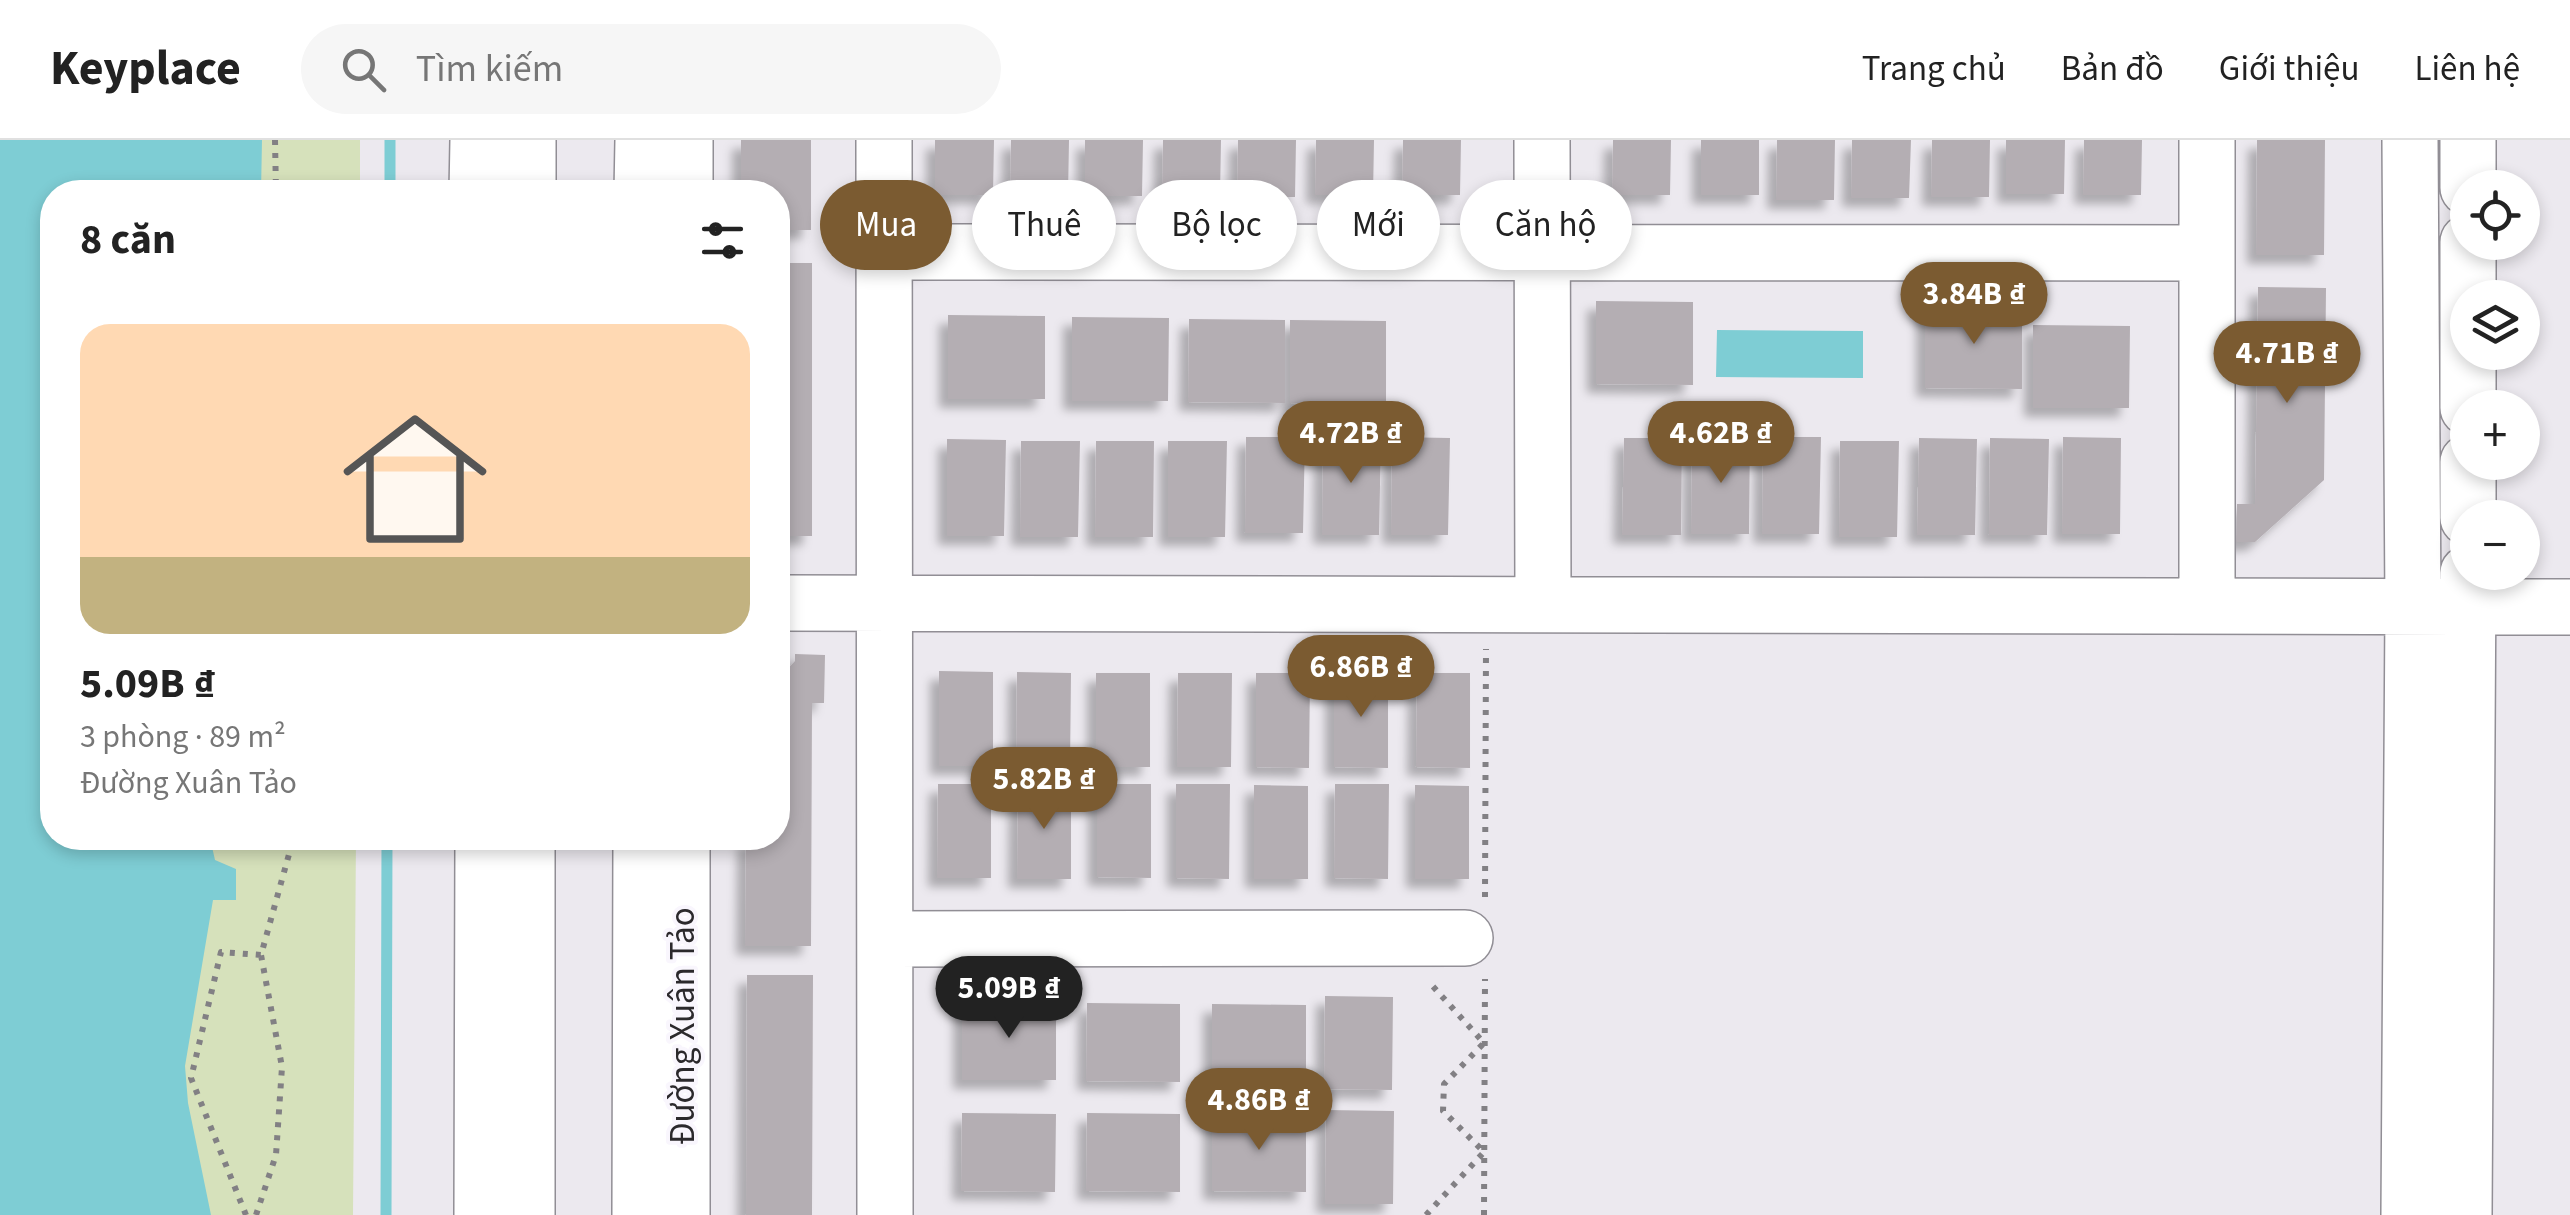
<!DOCTYPE html>
<html lang="vi">
<meta charset="utf-8">
<style>
body{margin:0;font-family:"Source Sans 3",sans-serif;background:#f6f6f6;color:#222;height:100vh;display:flex;flex-direction:column;font-size:38px;white-space:nowrap}
*{box-sizing:border-box;margin:0}
p{font-size:32px;color:#767676}
.icon{flex:none;width:55px;height:55px;fill:none;stroke:currentColor;stroke-width:2;stroke-linecap:round;stroke-linejoin:round}
.map{position:relative;flex:1;overflow:hidden}
.sheet{position:absolute;left:40px;top:40px;width:750px;height:670px;display:flex;flex-direction:column;background:#fff;border-radius:40px;box-shadow:0 5px 15px #0003}
.sheet>*{flex:none}
.hud{position:absolute;left:820px;top:40px;width:950px;height:90px;display:flex;gap:20px}
.tools{position:absolute;left:2450px;top:30px;display:grid;gap:20px}
.tools a{display:grid;place-items:center;width:90px;height:90px;border-radius:50%;background:#fff;box-shadow:0 5px 15px #0003;font-size:50px}
.price{position:absolute;translate:-50% -85px;padding:0 22px;border-radius:35px;background:#7b5b31;color:#fff;font-size:32px;line-height:65px;filter:drop-shadow(0 2px 5px #0008)}
.price::after{content:'';position:absolute;left:50%;top:60px;width:30px;height:22px;margin-left:-15px;background:inherit;clip-path:polygon(0 0,100% 0,50% 100%)}
.price.current{background:#222;color:#fff}
ul{padding:0;list-style:none}
li{display:grid;align-content:center;gap:20px;height:530px;padding:0 40px}
li span{display:grid;place-items:center;height:310px;border-radius:30px;color:#555}
li>.icon{margin-inline-start:auto}
span .icon{width:180px;height:180px;fill:#fffc;stroke-width:1}
li b{font-size:42px}
h2{display:flex;justify-content:space-between;align-items:center;height:120px;padding:0 40px;font-size:42px}
.chip{padding:0 35px;border-radius:45px;background:#fff;box-shadow:0 5px 15px #0003;font-size:35px;line-height:90px}
.chip.current{background:#7b5b31;color:#fff}
header{display:flex;align-items:center;gap:60px;box-sizing:border-box;height:140px;padding:0 50px;background:#fff;border-bottom:2px solid #e0e0e0}
header strong{font-size:48px}
nav{display:flex;gap:55px;margin-inline-start:auto;font-size:35px}
.search{width:700px;height:90px;background:#f6f6f6;display:flex;align-items:center;gap:25px;box-sizing:border-box;padding:0 35px;border-radius:55px;color:#767676;font-size:38px}
.map>svg:first-child{display:block}
.green{fill:#d6e1bb}
.water{fill:#7ecdd4}
.lines{fill:none;stroke-linecap:round;stroke-linejoin:round}
.stream{stroke:#7ecdd4;stroke-width:11}
.building{fill:#b4aeb3;filter:url(#shadow)}
.minor-casing{stroke:#918e95;stroke-width:58}
.major-casing{stroke:#918e95;stroke-width:58}
.path{stroke:#828084;stroke-width:6;stroke-dasharray:5 8;stroke-linecap:butt}
.minor{stroke:#fff;stroke-width:55}
.major{stroke:#fff;stroke-width:55}
.labels{text-anchor:middle;stroke-width:8;stroke-linejoin:round;paint-order:stroke}
.street-label{font-size:35px;fill:#2b292c;stroke:#f9f6fd}
</style>
<header>
<strong>Keyplace</strong>
<div class="search"><svg class="icon" aria-label="search" viewBox="0 0 24 24"><circle cx="10" cy="10" r="6"/><path d="M15 15l6 6"/></svg>Tìm kiếm</div>
<nav><a>Trang chủ</a><a>Bản đồ</a><a>Giới thiệu</a><a>Liên hệ</a></nav>
</header>
<div class="map">
<svg width="2570" height="1075" viewBox="0 0 2570 1075">
<defs>
<filter id="shadow"><feDropShadow dx="-9" dy="9" stdDeviation="5" flood-color="#0004"/></filter>
</defs>
<rect width="100%" height="100%" fill="#ece9ef"/>
<path class="green" d="M0,0H360V52H52V698H356L353,1075H0Z"/>
<path class="water" d="M0,0H262L261,52H52V698H210L215,720L236,729V760H213L185,926L188,963L211,1075H0Z
M1717,190L1863,191V238L1716,237Z"/>
<g class="lines">
<path class="stream" d="M390,52V0
M386,1075L387,698"/>
</g>
<path class="building" d="M741,0H811V90H778V52H741Z
M935,0H994L993,55H935Z
M1011,0H1069L1068,57H1010Z
M1085,0H1143L1142,56H1085Z
M1163,0H1221L1220,57H1162Z
M1238,0H1296L1295,57H1237Z
M1316,0H1374L1373,55H1315Z
M1403,0H1461L1460,55H1402Z
M1613,0H1671L1670,55H1612Z
M1701,0H1759V55H1701Z
M1777,0H1835L1834,60H1776Z
M1852,0H1911L1909,58H1851Z
M1932,0H1990L1989,57H1931Z
M2006,0H2065L2064,54H2006Z
M2084,0H2142L2141,55H2083Z
M2257,0H2325L2324,115H2256Z
M778,123H812V396H786L778,388Z
M2258,147L2326,148L2324,340L2255,402H2236L2237,364H2255Z
M1596,161L1693,162V245L1596,244Z
M1925,165L2022,166V249L1925,248Z
M948,175L1045,176V259H948Z
M1072,177L1169,178L1168,261H1072Z
M1189,179L1285,180V263L1188,262Z
M1290,180L1386,181V264L1290,263Z
M2033,185L2130,186L2129,268H2033Z
M1246,297H1305L1303,393H1245Z
M1323,297L1381,298L1379,395H1322Z
M1392,297L1450,298L1448,395H1391Z
M1692,297H1750L1749,394H1691Z
M1763,297H1821L1819,394H1762Z
M2063,297L2121,298L2120,394H2062Z
M1624,298H1682L1681,395H1622Z
M1919,298L1977,299L1975,395H1917Z
M1990,298L2049,299L2047,395H1989Z
M947,299L1006,300L1004,396H947Z
M1021,301H1080L1078,397H1020Z
M1096,301H1154L1153,397H1095Z
M1168,301H1227L1225,397H1168Z
M1840,301H1899L1897,397H1839Z
M795,514L825,515L824,563H812L811,806H745L746,698H778V539L795,521Z
M939,531L993,532V626H939Z
M1017,532L1071,533L1070,627L1016,626Z
M1096,533H1150V627H1096Z
M1178,533H1232L1231,627H1177Z
M1256,533H1310L1309,628L1256,627Z
M1334,533H1388V628L1334,627Z
M1417,533H1470V628L1416,627Z
M938,644H991V738H937Z
M1018,644L1071,645V739H1017Z
M1097,644H1151V738L1097,737Z
M1176,644H1230L1229,739L1176,738Z
M1335,644H1389L1388,739L1334,738Z
M1254,645L1308,646V739H1254Z
M1415,645L1469,646V739H1415Z
M747,835H813L812,1075H746Z
M1325,856L1393,857L1392,950L1324,949Z
M962,862H1056V940H962Z
M1087,863L1180,864V942L1086,941Z
M1212,864L1306,865V943L1212,942Z
M1326,970L1394,971L1393,1064H1325Z
M962,973L1056,974L1055,1052L961,1051Z
M1087,973L1180,974V1052L1086,1051Z
M1212,973L1306,974V1052L1212,1051Z"/>
<g class="lines">
<g class="minor-casing">
<path id="minor" d="M884,0L885,1075
M1542,0L1543,462
M2207,0V466
M2468,48V0
M2468,102V268
M885,112L2207,113
M2468,322V378
M778,463L2570,467
M886,799L1465,798
M2409,1075L2413,468L2410,0
M2464,1075L2468,433"/>
</g>
<g class="major-casing">
<path id="major" d="M685,0V52
M477,52L478,0
M528,52V0
M642,52L643,0
M527,698V1075
M682,698V1075
M482,1075L483,698
M640,1075L641,698"/>
</g>
<path class="path" d="M275,0L276,52
M1485,757L1486,509
M246,1075L191,938L221,812L261,815
M256,1075L276,1015L282,927L261,815L291,707L289,698
M1426,1075L1484,1012L1443,971L1444,944L1484,903L1429,842
M1484,1075L1485,839"/>
<use href="#minor" class="minor"/>
<use href="#major" class="major"/>
</g>
<g class="labels">
<g class="street-label">
<text transform="translate(682 886) rotate(-90)" y="12">Đường Xuân Tảo</text>
</g>
</g>
</svg>
<div class="tools">
<a><svg class="icon" aria-label="locate" viewBox="0 0 24 24"><circle cx="12" cy="12" r="6"/><path d="M12 2v4M12 18v4M2 12h4M18 12h4"/></svg></a>
<a><svg class="icon" aria-label="layers" viewBox="0 0 24 24"><path d="M12 4l9 5-9 5-9-5zM3 14l9 5 9-5"/></svg></a>
<a>+</a>
<a>−</a>
</div>
<b class="price" style="left:1974px;top:207px">3.84B ₫</b>
<b class="price" style="left:2287px;top:266px">4.71B ₫</b>
<b class="price" style="left:1351px;top:346px">4.72B ₫</b>
<b class="price" style="left:1721px;top:346px">4.62B ₫</b>
<b class="price" style="left:1361px;top:580px">6.86B ₫</b>
<b class="price" style="left:1044px;top:692px">5.82B ₫</b>
<b class="price current" style="left:1009px;top:901px">5.09B ₫</b>
<b class="price" style="left:1259px;top:1013px">4.86B ₫</b>
<div class="hud">
<a class="chip current">Mua</a>
<a class="chip">Thuê</a>
<a class="chip">Bộ lọc</a>
<a class="chip">Mới</a>
<a class="chip">Căn hộ</a>
</div>
<section class="sheet">
<h2>8 căn<svg class="icon" aria-label="filters" viewBox="0 0 24 24"><path d="M4 7h16M4 17h16"/><circle cx="9" cy="7" r="2"/><circle cx="15" cy="17" r="2"/></svg></h2>
<ul>
<li><span style="background:linear-gradient(#ffd9b3 75%,#c2b280 0)"><svg class="icon" aria-label="home" viewBox="0 0 24 24"><path d="M3 11l9-7 9 7M6 9v11h12V9"/></svg></span><div><b>5.09B ₫</b><p>3 phòng · 89 m²</p><p>Đường Xuân Tảo</p></div></li>
</ul>
</section>
</div>
